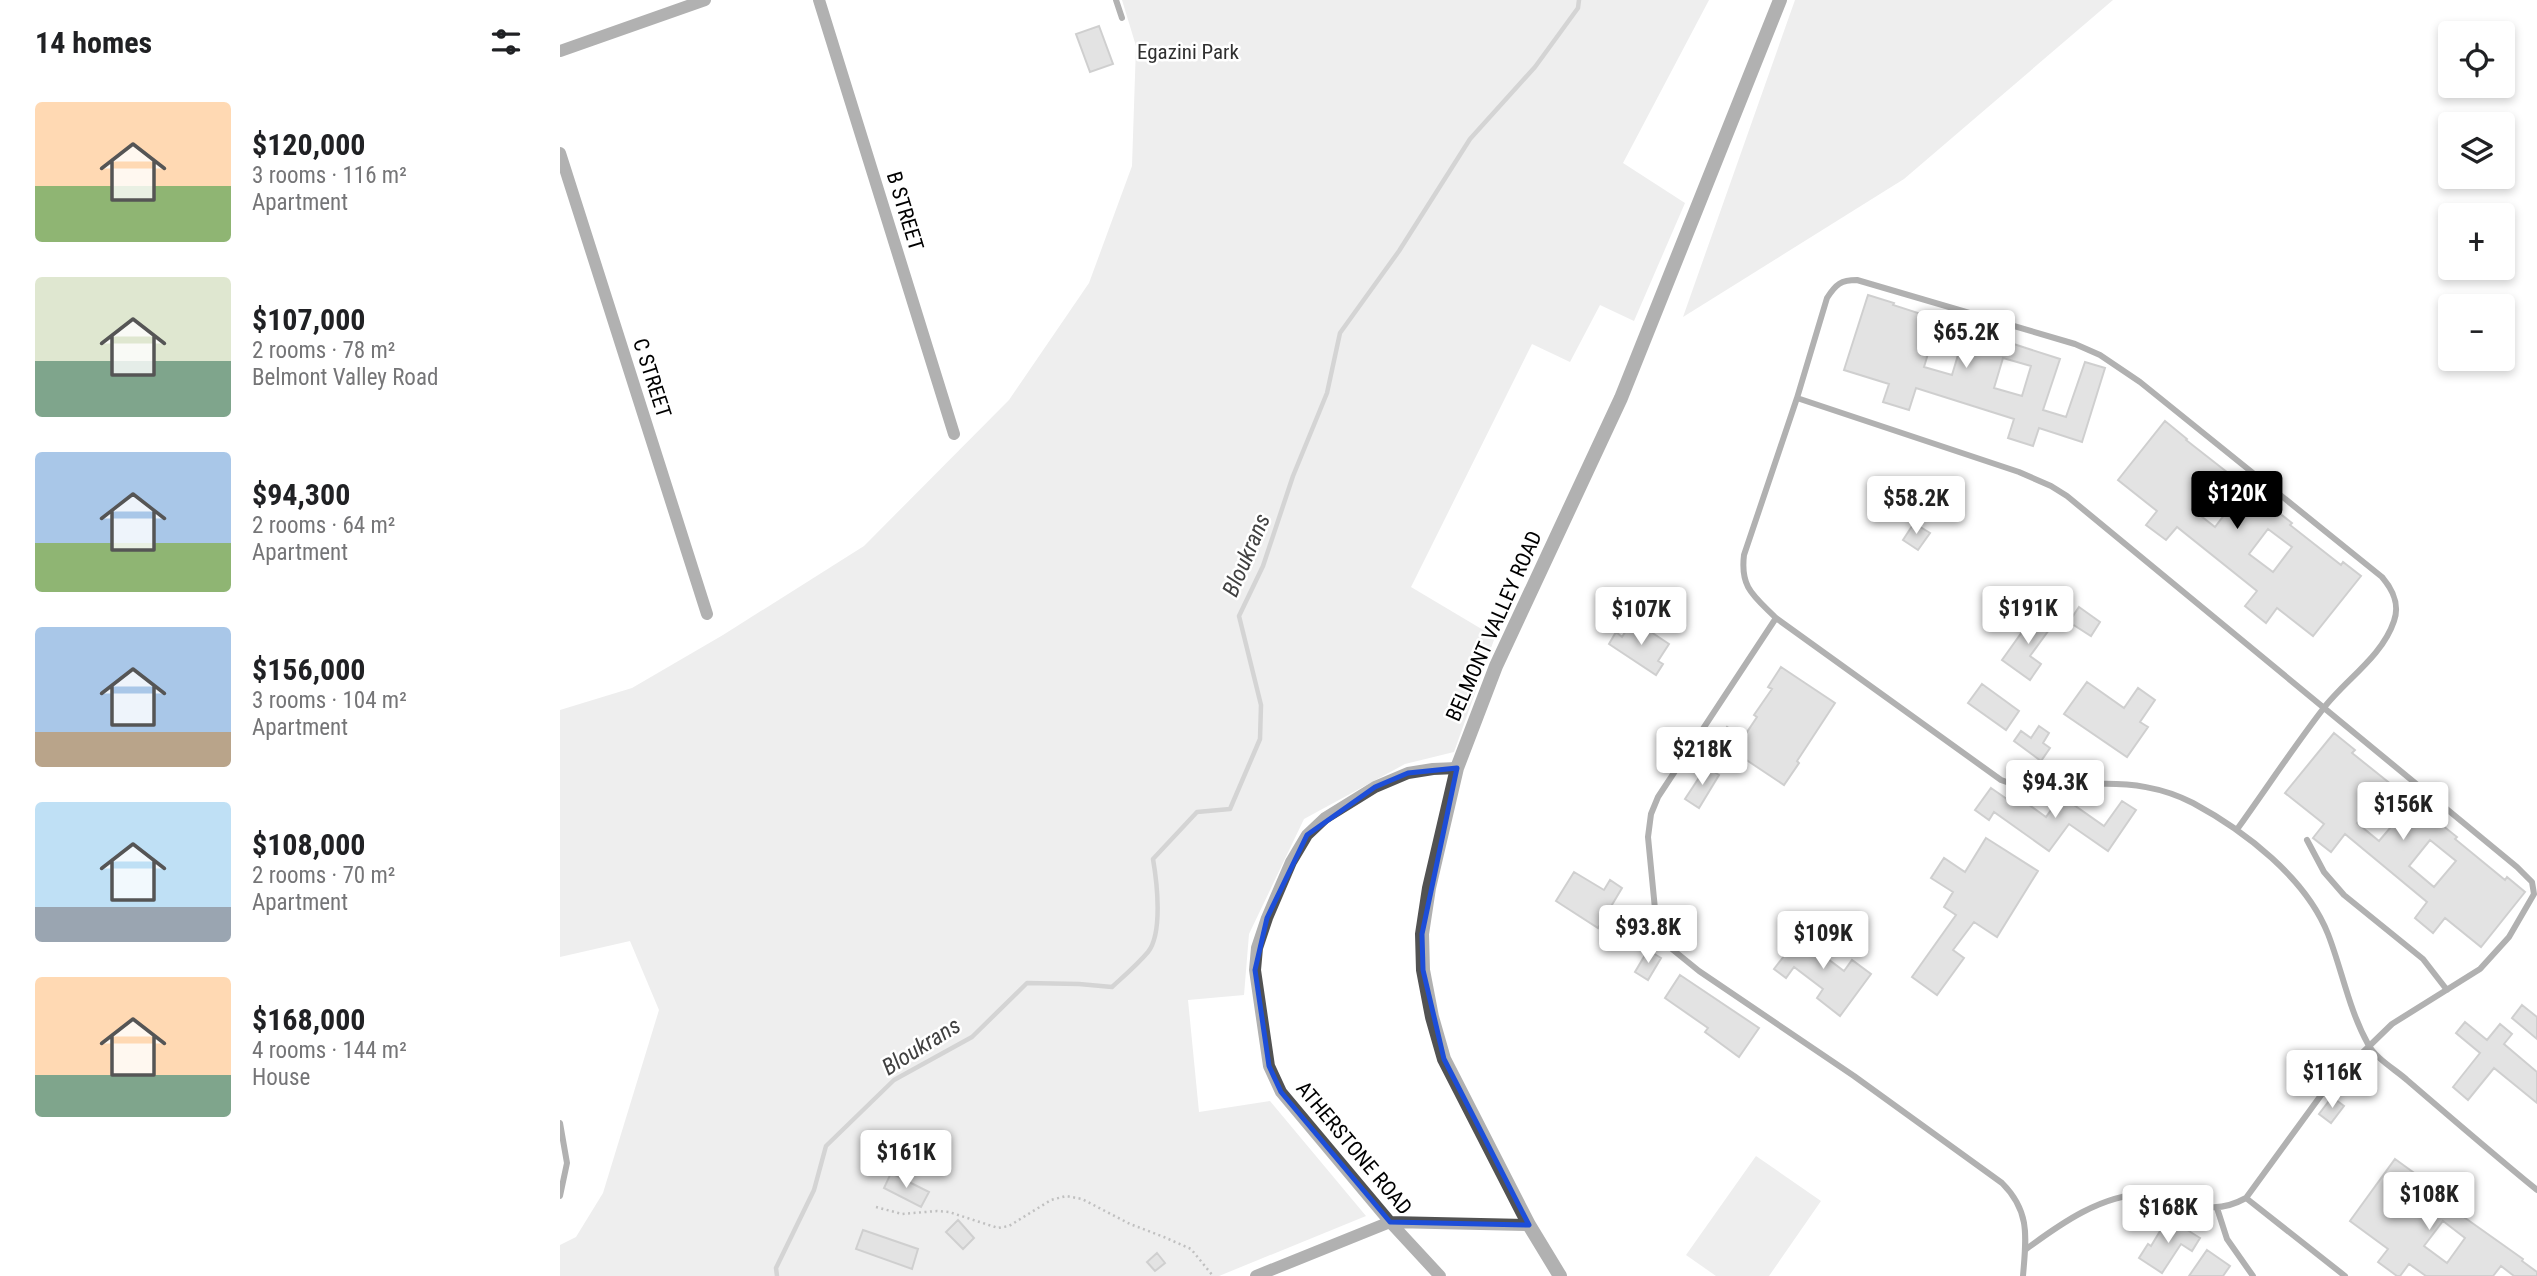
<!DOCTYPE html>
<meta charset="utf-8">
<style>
body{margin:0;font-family:"Roboto Condensed",sans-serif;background:#f6f6f6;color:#202124;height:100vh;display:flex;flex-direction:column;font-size:26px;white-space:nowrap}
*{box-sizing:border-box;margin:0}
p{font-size:23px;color:#757577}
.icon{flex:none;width:38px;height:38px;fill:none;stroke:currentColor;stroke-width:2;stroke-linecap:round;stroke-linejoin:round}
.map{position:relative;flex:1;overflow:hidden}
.details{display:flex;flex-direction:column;background:#fff;width:560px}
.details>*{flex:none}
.fabs{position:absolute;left:1878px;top:21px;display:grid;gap:14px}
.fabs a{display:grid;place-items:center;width:77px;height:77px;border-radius:7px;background:#fff;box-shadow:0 4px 10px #0003;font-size:35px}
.price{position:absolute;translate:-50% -60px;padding:0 16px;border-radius:7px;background:#fff;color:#222;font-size:23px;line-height:46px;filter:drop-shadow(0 2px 4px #0008)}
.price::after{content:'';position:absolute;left:50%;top:42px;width:21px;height:16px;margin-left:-10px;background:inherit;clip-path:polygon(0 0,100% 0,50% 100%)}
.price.active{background:#000;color:#fff}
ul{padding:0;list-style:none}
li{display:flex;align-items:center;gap:21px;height:175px;padding:0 35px}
li span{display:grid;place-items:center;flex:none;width:196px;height:140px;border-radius:7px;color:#555}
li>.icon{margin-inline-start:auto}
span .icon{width:84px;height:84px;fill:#fffc;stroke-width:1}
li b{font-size:30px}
h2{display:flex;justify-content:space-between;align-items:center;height:84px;padding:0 35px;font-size:30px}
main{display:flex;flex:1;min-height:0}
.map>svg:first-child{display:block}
.green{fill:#d9d9d9}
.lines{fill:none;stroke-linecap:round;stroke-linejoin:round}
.stream{stroke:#a0a0a0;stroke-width:4.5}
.building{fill:#c2c2c2;stroke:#969696;stroke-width:2;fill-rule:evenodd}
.path{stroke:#747474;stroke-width:2.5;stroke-dasharray:2 3.5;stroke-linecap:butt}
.service{stroke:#525252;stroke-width:6}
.minor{stroke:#525252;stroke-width:12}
.tertiary{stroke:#525252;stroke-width:14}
.marked{fill:none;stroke:#1d4ed8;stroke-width:5;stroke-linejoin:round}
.labels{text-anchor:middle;stroke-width:5;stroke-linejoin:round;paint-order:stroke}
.park-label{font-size:21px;fill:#303030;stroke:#fff}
.street-label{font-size:21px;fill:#000;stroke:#fff}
.water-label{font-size:23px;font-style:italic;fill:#414141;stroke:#fff}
</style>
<main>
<section class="details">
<h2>14 homes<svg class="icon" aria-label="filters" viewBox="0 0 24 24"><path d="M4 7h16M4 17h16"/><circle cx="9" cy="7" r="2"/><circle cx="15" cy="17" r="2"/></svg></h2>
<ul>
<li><span style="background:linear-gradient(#ffd9b3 60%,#8fb573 0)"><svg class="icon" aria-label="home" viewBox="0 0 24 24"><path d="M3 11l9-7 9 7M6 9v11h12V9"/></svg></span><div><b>$120,000</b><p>3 rooms · 116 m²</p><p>Apartment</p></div></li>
<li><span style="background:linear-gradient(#dfe7d0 60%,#7fa58c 0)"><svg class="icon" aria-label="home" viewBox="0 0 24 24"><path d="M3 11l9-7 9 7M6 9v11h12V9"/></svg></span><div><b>$107,000</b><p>2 rooms · 78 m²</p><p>Belmont Valley Road</p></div></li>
<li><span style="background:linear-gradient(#a9c7e8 65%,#8fb573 0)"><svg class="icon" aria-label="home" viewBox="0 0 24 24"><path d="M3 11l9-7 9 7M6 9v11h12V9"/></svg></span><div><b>$94,300</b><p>2 rooms · 64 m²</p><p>Apartment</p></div></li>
<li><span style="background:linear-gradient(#a9c7e8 75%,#b9a48a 0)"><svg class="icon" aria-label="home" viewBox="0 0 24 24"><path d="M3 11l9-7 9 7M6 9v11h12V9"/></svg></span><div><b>$156,000</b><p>3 rooms · 104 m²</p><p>Apartment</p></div></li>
<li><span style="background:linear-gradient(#bfe0f5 75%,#9aa5b1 0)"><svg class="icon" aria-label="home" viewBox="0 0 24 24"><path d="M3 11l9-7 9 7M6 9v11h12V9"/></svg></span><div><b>$108,000</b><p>2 rooms · 70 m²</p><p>Apartment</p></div></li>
<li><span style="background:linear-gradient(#ffd9b3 70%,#7fa58c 0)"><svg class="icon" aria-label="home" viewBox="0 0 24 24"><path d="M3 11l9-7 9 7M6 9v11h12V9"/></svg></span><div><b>$168,000</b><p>4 rooms · 144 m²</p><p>House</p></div></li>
</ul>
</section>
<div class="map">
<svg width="1977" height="1276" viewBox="0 0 1977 1276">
<rect width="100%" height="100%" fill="#fff"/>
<path class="green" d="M562,0H1149L1063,163L1125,203L1074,321L1040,305L1010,362L972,344L851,587L935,637L894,752L845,764L744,819L689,934L684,995L628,1000L639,1112L710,1101L806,1216L659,1276H0V1245L16,1237L43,1193L99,1010L70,941L0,957V710L72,688L163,635L304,546L449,400L529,283L572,166L576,46Z
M1235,0H1553L1344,179L1123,317Z
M1196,1156L1261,1201L1209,1276H1156L1126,1255Z"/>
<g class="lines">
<path class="stream" d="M217,1276L216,1268L254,1190L266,1146L334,1080L412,1037L467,983L519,984L552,987C564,976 577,965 588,952C603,933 597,882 593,859L637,812L670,809L700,739L701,705L679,616L703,566L733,476L767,393L780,333L839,251L910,139L975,67L1018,8L1019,0"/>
</g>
<path class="building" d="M539,26L553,64L530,72L516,34Z
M1308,295L1334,303L1333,305L1500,359L1483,410L1506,417L1525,362L1545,368L1522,442L1479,428L1473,446L1448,438L1454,419L1356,388L1349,410L1323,402L1329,384L1284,370ZM1373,337L1401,345L1392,375L1364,367ZM1443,358L1471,366L1462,396L1434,388Z
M1605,421L1627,439L1626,440L1732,523L1730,525L1781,565L1783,562L1801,576L1753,636L1717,608L1706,623L1685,606L1697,591L1617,527L1606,540L1586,525L1597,511L1558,480ZM1651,484L1674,502L1655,527L1632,509ZM1708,529L1732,547L1713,572L1689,554Z
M1354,523L1370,533L1358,550L1343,540Z
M1519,607L1540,622L1531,636L1509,622Z
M1477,611L1494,623L1470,656L1481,664L1470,680L1442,660Z
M1073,620L1109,644L1098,661L1103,664L1096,675L1049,644L1056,632L1062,637Z
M1221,667L1275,703L1237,761L1239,763L1224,785L1158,741L1167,727L1183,738L1197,717L1194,715L1212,689L1208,687Z
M1527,682L1564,708L1578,688L1595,700L1580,722L1588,727L1567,757L1504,714Z
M1422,684L1459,711L1446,730L1408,703Z
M1479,726L1489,733L1483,743L1490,748L1481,761L1454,741L1461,731L1471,738Z
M1774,733L1795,750L1792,753L1897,837L1895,839L1945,880L1947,877L1965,892L1921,947L1885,918L1873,933L1855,918L1867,902L1785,834L1771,852L1753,838L1764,824L1725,793ZM1820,795L1843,813L1819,841L1797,823ZM1870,840L1896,861L1874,887L1849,866Z
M1146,767L1159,775L1139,808L1125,799Z
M1431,788L1454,804L1458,797L1486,817L1501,796L1544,826L1562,801L1576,810L1548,851L1509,824L1489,851L1434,812L1429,820L1415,810Z
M1426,838L1478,871L1437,937L1414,922L1393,950L1404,958L1377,995L1352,977L1396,915L1384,907L1393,892L1371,878L1384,858L1405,872Z
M1014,872L1044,890L1050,880L1062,888L1038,928L996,901Z
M1250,922L1263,932L1252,947L1284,971L1292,960L1311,974L1280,1016L1257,998L1263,989L1234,967L1226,978L1214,969Z
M1088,950L1101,958L1088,980L1075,972Z
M1120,975L1199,1028L1179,1057L1145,1032L1148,1028L1105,998Z
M1962,1005L1977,1017V1039L1952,1018Z
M1905,1022L1927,1040L1940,1024L1952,1034L1944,1044L1977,1072V1103L1934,1068L1908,1100L1893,1087L1920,1053L1896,1033Z
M1772,1097L1784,1106L1771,1123L1759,1114Z
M1835,1159L1857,1175L1853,1181L1963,1259L1962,1261L1977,1272V1276H1954L1941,1266L1933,1276H1866L1849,1264L1840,1276H1837L1818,1262L1828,1249L1790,1221ZM1883,1221L1905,1238L1887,1263L1864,1246Z
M331,1173L369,1192L361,1207L324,1188Z
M1608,1218L1640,1238L1632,1251L1621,1244L1602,1273L1579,1258L1588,1244L1591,1246Z
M398,1220L414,1238L403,1249L386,1232Z
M303,1230L358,1249L352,1269L296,1249Z
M1647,1250L1670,1266L1663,1276H1629Z
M597,1253L605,1263L595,1271L587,1262Z"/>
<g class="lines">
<path class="path" d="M316,1207L342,1214L377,1211L389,1212L438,1228L449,1226L491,1200L506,1196L522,1199L570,1224L604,1237L631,1249L653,1276"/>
<path class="service" d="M556,0L562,18
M1237,398L1459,472L1491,486L1507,496L1957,867L1972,882L1974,894L1949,937L1920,969L1832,1024L1767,1087L1686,1198C1644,1221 1627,1194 1587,1194C1542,1194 1500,1224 1465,1250
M1216,618L1098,797L1091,814L1088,837L1095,909L1099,927L1107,945L1139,971L1294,1076L1442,1183C1471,1212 1466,1238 1463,1276
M1678,828C1706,789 1733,748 1763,709C1785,680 1822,657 1834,621C1840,604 1833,590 1822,577L1580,382L1540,355L1515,344L1297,280C1281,280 1276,284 1267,298L1237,398L1184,555C1180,588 1194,596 1216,618L1441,780C1473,793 1503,785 1536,784C1571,783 1602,787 1633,803C1685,831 1746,878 1768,934C1782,970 1789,1010 1808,1044C1815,1058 1836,1070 1847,1080C1890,1117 1933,1154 1977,1190
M1747,840L1764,872L1784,895L1863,959L1887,990
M0,1123L7,1163L0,1196
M1686,1198L1785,1276
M1657,1208L1667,1239L1693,1276"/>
<path class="minor" d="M259,0L394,434
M0,51L145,0
M0,153L147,614
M696,1276L830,1222L969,1225
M880,1276L830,1222L721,1092L709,1066L695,970L697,948L707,918L731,862L747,835L765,818L815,787L848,773L873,769L897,768"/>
<path class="tertiary" d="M1000,1276L969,1225L884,1059L872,1017L863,970L862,934L869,888L897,768L936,666L1061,398L1220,0"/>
</g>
<path d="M0 0H1977V1276H0ZM897,768L862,934L863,970L884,1059L969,1225L830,1222L721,1092L709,1066L695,970L707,918L747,835L815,787L848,773Z" fill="#fff" fill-opacity=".55" fill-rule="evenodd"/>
<path class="marked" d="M897,768L862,934L863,970L884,1059L969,1225L830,1222L721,1092L709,1066L695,970L707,918L747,835L815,787L848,773Z"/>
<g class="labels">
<g class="park-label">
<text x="628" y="59">Egazini Park</text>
</g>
<g class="street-label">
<text transform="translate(345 211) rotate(73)" y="7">B STREET</text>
<text transform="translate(92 378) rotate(72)" y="7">C STREET</text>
<text transform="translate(934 626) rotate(-66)" y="7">BELMONT VALLEY ROAD</text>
<text transform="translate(794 1148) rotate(50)" y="7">ATHERSTONE ROAD</text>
</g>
<g class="water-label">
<text transform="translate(686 555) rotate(-67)" y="8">Bloukrans</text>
<text transform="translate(361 1046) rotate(-32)" y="8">Bloukrans</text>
</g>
</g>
</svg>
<div class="fabs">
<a><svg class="icon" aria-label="locate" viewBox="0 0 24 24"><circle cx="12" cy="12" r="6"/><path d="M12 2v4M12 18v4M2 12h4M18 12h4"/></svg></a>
<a><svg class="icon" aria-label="layers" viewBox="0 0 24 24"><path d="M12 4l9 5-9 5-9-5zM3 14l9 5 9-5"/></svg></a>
<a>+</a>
<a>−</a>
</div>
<b class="price" style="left:1406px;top:370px">$65.2K</b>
<b class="price active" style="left:1677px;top:531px">$120K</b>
<b class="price" style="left:1356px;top:536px">$58.2K</b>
<b class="price" style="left:1468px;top:646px">$191K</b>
<b class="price" style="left:1081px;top:647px">$107K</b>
<b class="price" style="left:1142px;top:787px">$218K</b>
<b class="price" style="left:1495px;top:820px">$94.3K</b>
<b class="price" style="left:1843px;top:842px">$156K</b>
<b class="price" style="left:1088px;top:965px">$93.8K</b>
<b class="price" style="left:1263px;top:971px">$109K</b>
<b class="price" style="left:1772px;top:1110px">$116K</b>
<b class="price" style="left:346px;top:1190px">$161K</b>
<b class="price" style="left:1869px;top:1232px">$108K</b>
<b class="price" style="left:1608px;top:1245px">$168K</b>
</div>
</main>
